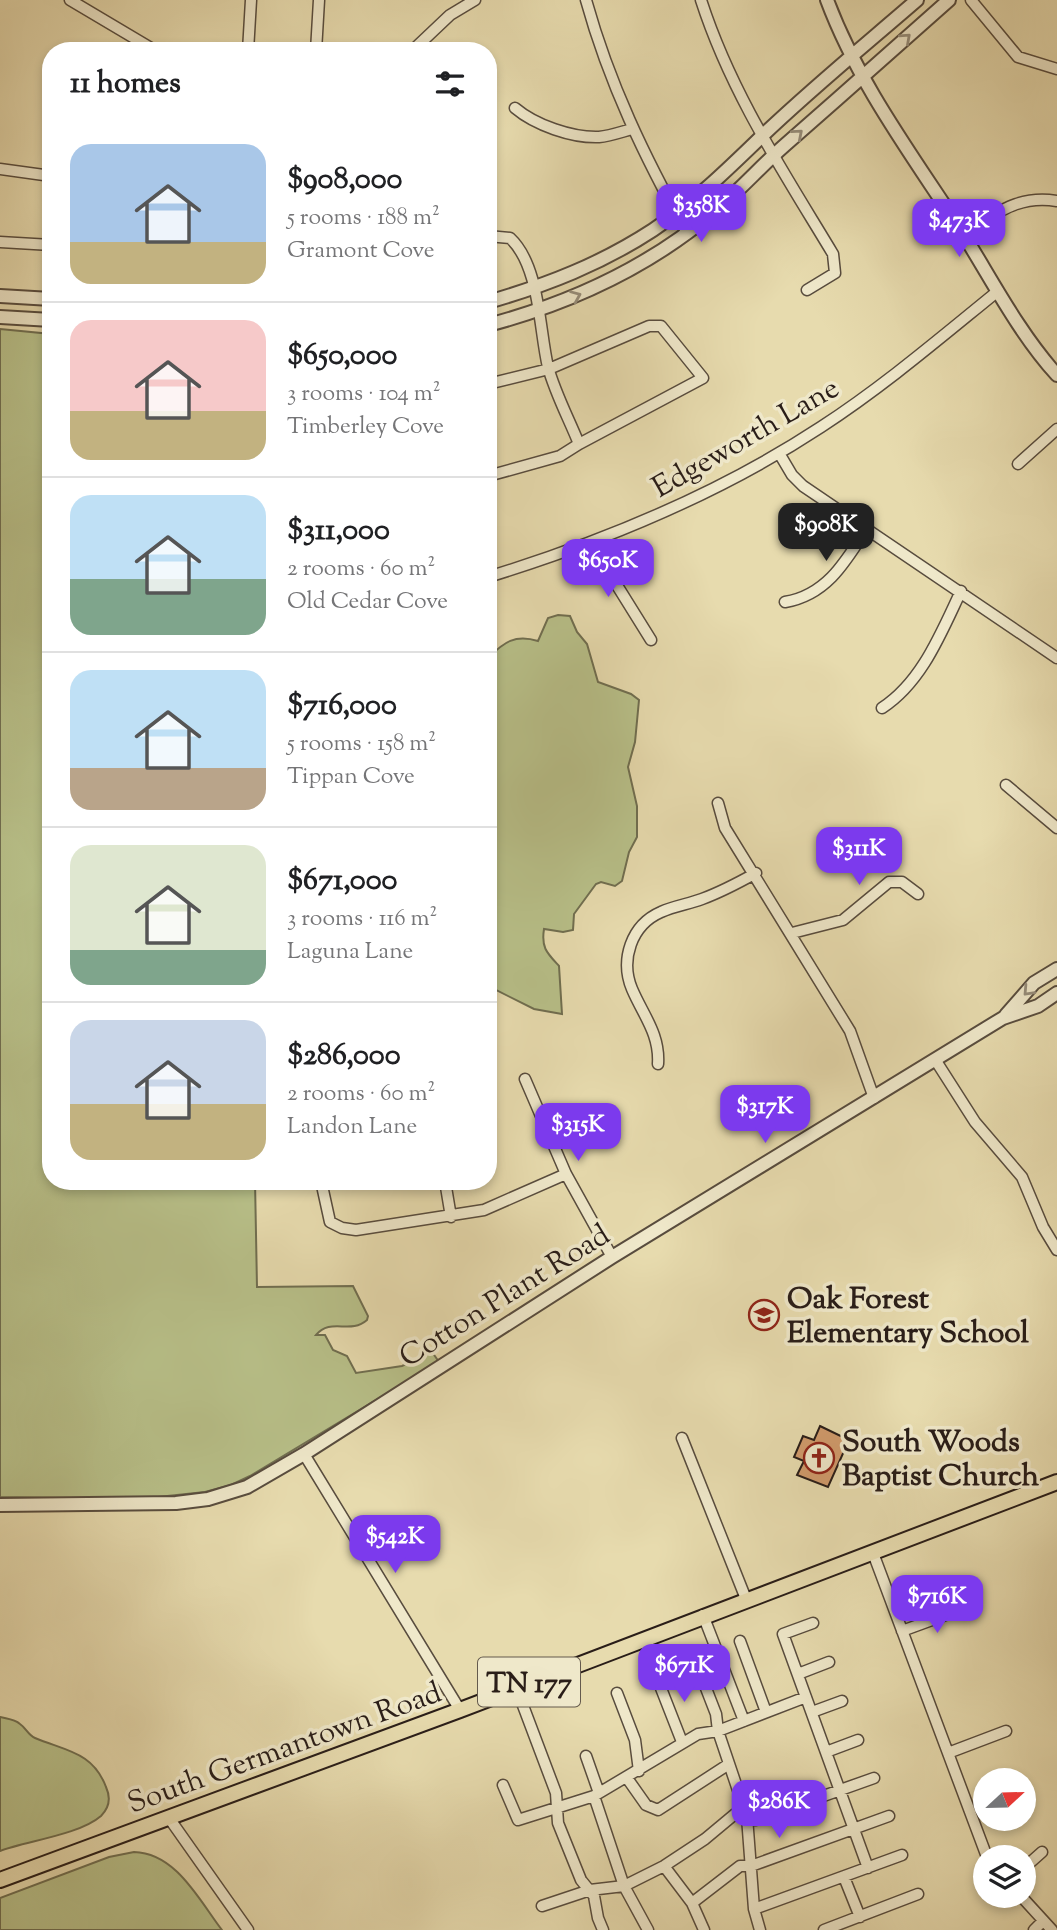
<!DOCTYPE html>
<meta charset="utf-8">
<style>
body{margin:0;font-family:"Sorts Mill Goudy",serif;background:#f6f6f6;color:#202124;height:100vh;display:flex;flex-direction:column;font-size:26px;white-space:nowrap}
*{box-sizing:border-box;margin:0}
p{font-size:23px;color:#757577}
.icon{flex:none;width:38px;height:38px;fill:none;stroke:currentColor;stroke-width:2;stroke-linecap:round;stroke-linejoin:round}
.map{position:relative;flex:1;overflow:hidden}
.panel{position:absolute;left:42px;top:42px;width:455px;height:1148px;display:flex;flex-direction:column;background:#fff;border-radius:28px;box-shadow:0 4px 10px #0003}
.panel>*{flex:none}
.needle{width:46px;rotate:68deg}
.fabs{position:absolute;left:973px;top:1768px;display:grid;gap:14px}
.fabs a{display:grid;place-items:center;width:63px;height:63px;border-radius:50%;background:#fff;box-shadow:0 4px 10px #0003;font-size:35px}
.price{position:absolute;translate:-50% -60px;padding:0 16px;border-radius:14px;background:#7c3aed;color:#fff;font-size:23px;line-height:46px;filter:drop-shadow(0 2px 4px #0008)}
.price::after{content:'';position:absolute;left:50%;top:42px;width:21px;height:16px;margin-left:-10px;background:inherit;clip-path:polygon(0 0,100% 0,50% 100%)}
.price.selected{background:#222;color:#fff}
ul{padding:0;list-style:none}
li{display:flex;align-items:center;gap:21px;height:175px;padding:0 28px}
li+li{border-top:2px solid #e0e0e0}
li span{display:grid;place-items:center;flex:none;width:196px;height:140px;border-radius:21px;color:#555}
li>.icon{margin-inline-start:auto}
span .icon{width:84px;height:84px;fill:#fffc;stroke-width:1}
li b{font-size:30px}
h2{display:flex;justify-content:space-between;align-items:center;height:84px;padding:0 28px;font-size:30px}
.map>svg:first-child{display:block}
.green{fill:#b8c089;stroke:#706e50;stroke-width:2}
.building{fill:#d19b6c;stroke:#291d18;stroke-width:2}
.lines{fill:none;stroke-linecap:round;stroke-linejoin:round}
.minor-casing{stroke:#584c3e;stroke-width:13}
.tertiary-casing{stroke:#584c3e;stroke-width:16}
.primary-casing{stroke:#291d18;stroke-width:18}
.minor{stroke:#efe8ca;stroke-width:10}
.tertiary{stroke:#efe8ca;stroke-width:12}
.primary{stroke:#e7dbae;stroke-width:14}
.oneway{stroke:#968d7a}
.labels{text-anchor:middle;stroke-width:7;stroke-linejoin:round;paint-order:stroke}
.shield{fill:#efe8ca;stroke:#645a4d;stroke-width:2}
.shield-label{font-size:28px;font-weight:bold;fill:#291d18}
.street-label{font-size:30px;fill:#291d18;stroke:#efe8ca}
.poi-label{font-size:30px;font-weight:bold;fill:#291d18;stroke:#efe8ca;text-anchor:start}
</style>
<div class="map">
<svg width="1057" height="1930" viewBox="0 0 1057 1930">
<rect width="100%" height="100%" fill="#e7dbae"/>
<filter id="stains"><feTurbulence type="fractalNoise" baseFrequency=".00286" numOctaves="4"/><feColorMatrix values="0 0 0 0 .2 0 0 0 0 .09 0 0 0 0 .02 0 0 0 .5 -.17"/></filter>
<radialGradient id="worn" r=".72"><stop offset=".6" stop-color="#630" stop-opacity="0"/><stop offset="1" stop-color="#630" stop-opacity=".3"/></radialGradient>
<path class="green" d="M0,329L51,334V1181H255L257,1287L353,1286L368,1316L367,1320C350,1335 331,1317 316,1335H325L333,1350L347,1356L356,1373L402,1366L432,1352L439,1362L250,1476L231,1485L205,1492L139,1499L0,1497Z
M558,615L570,616L577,632L587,644L598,682L631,694L639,700L635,742L628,767L637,806V837L629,852L622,881L615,886L601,882L596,884L574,914L573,930L563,932L544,929C541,948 547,953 559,966L562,1014L534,1009L488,986V658C504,642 515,634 538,641L548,618Z
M0,1717C7,1719 14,1719 20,1724C26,1728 28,1735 35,1738C66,1751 93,1752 106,1787C111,1798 109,1808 101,1816C79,1835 26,1841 0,1851Z
M134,1852C176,1853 199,1900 222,1930H0V1898L109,1857Z"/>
<path class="building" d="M820,1426L849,1440L828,1487L797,1475L804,1461L794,1457L803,1436L814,1440Z"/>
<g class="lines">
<g class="minor-casing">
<path id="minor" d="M70,0L156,51
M586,0C609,83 645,158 687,233
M701,0C731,93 783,171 833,254L835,273L807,290
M971,0L1018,57L1057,69
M248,51L251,0
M316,51L319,0
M412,51L450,15L475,0
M515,108C535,125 572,138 599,137C610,136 621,132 632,129
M0,169L51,176
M962,233C995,215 1018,194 1057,201
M488,236L510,238C540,266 539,329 548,367C555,393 569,419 579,444
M0,242L51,245
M488,384L549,369L649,326H661L703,378L579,444L560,456L488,476
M779,453L792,475L803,486L1057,658
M1018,464L1057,429
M590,542L651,640
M488,577C605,541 719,494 821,427C884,386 940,338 998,291
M785,602C827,595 846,561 867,528
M882,708C922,682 941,633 961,591
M1006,785L1057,828
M718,803L725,828L850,1031L874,1098
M792,933L843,920L889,882H902L918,894
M936,1061L975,1122L1022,1177L1043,1227L1057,1250
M658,1064C660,1034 643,1015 632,989C620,960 631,925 661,912C674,906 689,904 702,899C721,892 738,883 756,873
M525,1079L566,1174L612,1257
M321,1181L330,1222L342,1228L356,1230L484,1210L566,1174
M445,1181L451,1217
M682,1438L746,1599
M304,1454L460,1710
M873,1553L987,1857
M703,1615L744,1721
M813,1623L783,1634L868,1868
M902,1631L962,1609
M740,1641L766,1712
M697,1665L716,1714L718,1731L747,1817L754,1909L760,1930
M798,1674L829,1662
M657,1678L682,1742
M516,1687L556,1793L558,1823L581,1880L594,1896L598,1918L603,1930
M617,1693L635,1740L639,1771
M812,1712L842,1701
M826,1752L858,1740
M948,1753L1006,1731
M586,1756L599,1793
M627,1778L646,1805L658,1810L729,1764
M503,1785L518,1820L594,1796L698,1734L718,1731L806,1697
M594,1796L624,1886L648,1930
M169,1818L248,1930
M664,1866L692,1903L704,1930
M1024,1868L1042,1852
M844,1877L860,1917
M1020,1895L1052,1930
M692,1903L740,1866H751L889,1816
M542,1906L590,1890L624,1886L664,1866L705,1839L735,1814L756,1820L874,1778
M754,1909L902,1855
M824,1930L918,1894
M1034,1930L1043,1921"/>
</g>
<g class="tertiary-casing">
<path id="tertiary" d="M827,0C858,83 912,155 960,229C991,278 1018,332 1057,375
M0,296L51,299
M488,302C547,285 601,264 653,230C693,203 727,170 761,137C811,89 865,45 917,0
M0,317L51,320
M488,325C571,303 649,267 715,211C740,190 761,166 785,145C840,97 895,48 949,0
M1006,1015L1034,983L1057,969
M0,1505L176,1503L208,1499L247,1487L304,1454L612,1257L1003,1018L1038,1006L1057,993"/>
</g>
<g class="primary-casing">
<path id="primary" d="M0,1880L460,1710L1057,1482"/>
</g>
<use href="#minor" class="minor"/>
<use href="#tertiary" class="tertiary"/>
<use href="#primary" class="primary"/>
</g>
<defs><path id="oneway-chevron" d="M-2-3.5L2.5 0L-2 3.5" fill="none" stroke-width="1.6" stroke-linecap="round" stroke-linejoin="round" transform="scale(1.75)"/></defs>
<g class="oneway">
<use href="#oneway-chevron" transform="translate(906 38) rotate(-42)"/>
<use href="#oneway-chevron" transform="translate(798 134) rotate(-41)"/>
<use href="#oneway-chevron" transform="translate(576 296) rotate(-23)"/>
<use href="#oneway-chevron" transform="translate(1028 991) rotate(133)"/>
</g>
<defs>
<g id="school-ring" transform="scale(1.575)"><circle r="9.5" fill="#efe8ca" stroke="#8f2418" stroke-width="1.5"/><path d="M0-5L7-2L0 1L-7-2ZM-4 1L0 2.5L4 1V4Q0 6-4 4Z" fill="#8f2418"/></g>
<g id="church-ring" transform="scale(1.575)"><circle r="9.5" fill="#efe8ca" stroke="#8f2418" stroke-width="1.5"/><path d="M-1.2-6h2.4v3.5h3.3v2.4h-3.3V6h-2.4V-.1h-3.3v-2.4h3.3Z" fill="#8f2418"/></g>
</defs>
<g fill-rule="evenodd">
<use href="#school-ring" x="764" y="1315"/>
<use href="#church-ring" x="819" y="1458"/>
</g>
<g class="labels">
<rect class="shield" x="478" y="1657.5" width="102" height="49" rx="5"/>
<g class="shield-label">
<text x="529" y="1692">TN 177</text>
</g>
<g class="street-label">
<text transform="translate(745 437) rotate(-30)" y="10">Edgeworth Lane</text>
<text transform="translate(504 1295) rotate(-32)" y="10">Cotton Plant Road</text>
<text transform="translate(284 1747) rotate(-20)" y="10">South Germantown Road</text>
</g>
<g class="poi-label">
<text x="787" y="1308">Oak Forest<tspan x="787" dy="34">Elementary School</tspan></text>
<text x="842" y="1451">South Woods<tspan x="842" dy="34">Baptist Church</tspan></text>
</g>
</g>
<rect width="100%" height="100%" filter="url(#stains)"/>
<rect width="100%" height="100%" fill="url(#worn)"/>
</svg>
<div class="fabs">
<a><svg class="needle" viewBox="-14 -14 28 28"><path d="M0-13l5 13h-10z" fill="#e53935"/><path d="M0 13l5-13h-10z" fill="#757577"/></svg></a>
<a><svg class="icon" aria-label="layers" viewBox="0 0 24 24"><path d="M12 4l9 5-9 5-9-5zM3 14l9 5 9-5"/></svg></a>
</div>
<b class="price" style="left:701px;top:244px">$358K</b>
<b class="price" style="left:959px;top:259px">$473K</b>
<b class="price selected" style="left:826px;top:563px">$908K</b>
<b class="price" style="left:608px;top:599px">$650K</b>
<b class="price" style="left:859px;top:887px">$311K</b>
<b class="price" style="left:765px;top:1145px">$317K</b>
<b class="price" style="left:578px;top:1163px">$315K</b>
<b class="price" style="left:395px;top:1575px">$542K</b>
<b class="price" style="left:937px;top:1635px">$716K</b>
<b class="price" style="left:684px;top:1704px">$671K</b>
<b class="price" style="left:779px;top:1840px">$286K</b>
<section class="panel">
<h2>11 homes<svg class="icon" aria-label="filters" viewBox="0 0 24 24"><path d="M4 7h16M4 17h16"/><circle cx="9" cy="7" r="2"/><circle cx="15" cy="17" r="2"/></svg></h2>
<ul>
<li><span style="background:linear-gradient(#a9c7e8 70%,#c2b280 0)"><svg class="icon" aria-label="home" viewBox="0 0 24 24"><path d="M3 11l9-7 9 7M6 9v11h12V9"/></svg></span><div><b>$908,000</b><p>5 rooms · 188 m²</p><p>Gramont Cove</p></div></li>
<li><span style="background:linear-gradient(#f6c9c9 65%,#c2b280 0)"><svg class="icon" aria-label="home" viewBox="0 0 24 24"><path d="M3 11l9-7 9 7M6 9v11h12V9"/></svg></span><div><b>$650,000</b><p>3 rooms · 104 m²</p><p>Timberley Cove</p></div></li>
<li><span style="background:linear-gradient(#bfe0f5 60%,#7fa58c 0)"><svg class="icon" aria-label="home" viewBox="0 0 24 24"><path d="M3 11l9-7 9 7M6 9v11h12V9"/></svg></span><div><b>$311,000</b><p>2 rooms · 60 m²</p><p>Old Cedar Cove</p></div></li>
<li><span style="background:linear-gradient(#bfe0f5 70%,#b9a48a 0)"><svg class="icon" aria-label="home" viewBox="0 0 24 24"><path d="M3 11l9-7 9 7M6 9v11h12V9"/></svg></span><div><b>$716,000</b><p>5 rooms · 158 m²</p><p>Tippan Cove</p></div></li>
<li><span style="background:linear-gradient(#dfe7d0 75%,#7fa58c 0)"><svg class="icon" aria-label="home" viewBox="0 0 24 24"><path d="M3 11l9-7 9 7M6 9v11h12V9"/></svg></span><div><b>$671,000</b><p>3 rooms · 116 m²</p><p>Laguna Lane</p></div></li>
<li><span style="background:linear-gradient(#c9d6e8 60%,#c2b280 0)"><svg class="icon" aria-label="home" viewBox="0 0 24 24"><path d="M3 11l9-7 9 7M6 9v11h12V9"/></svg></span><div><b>$286,000</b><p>2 rooms · 60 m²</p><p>Landon Lane</p></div></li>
</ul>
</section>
</div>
